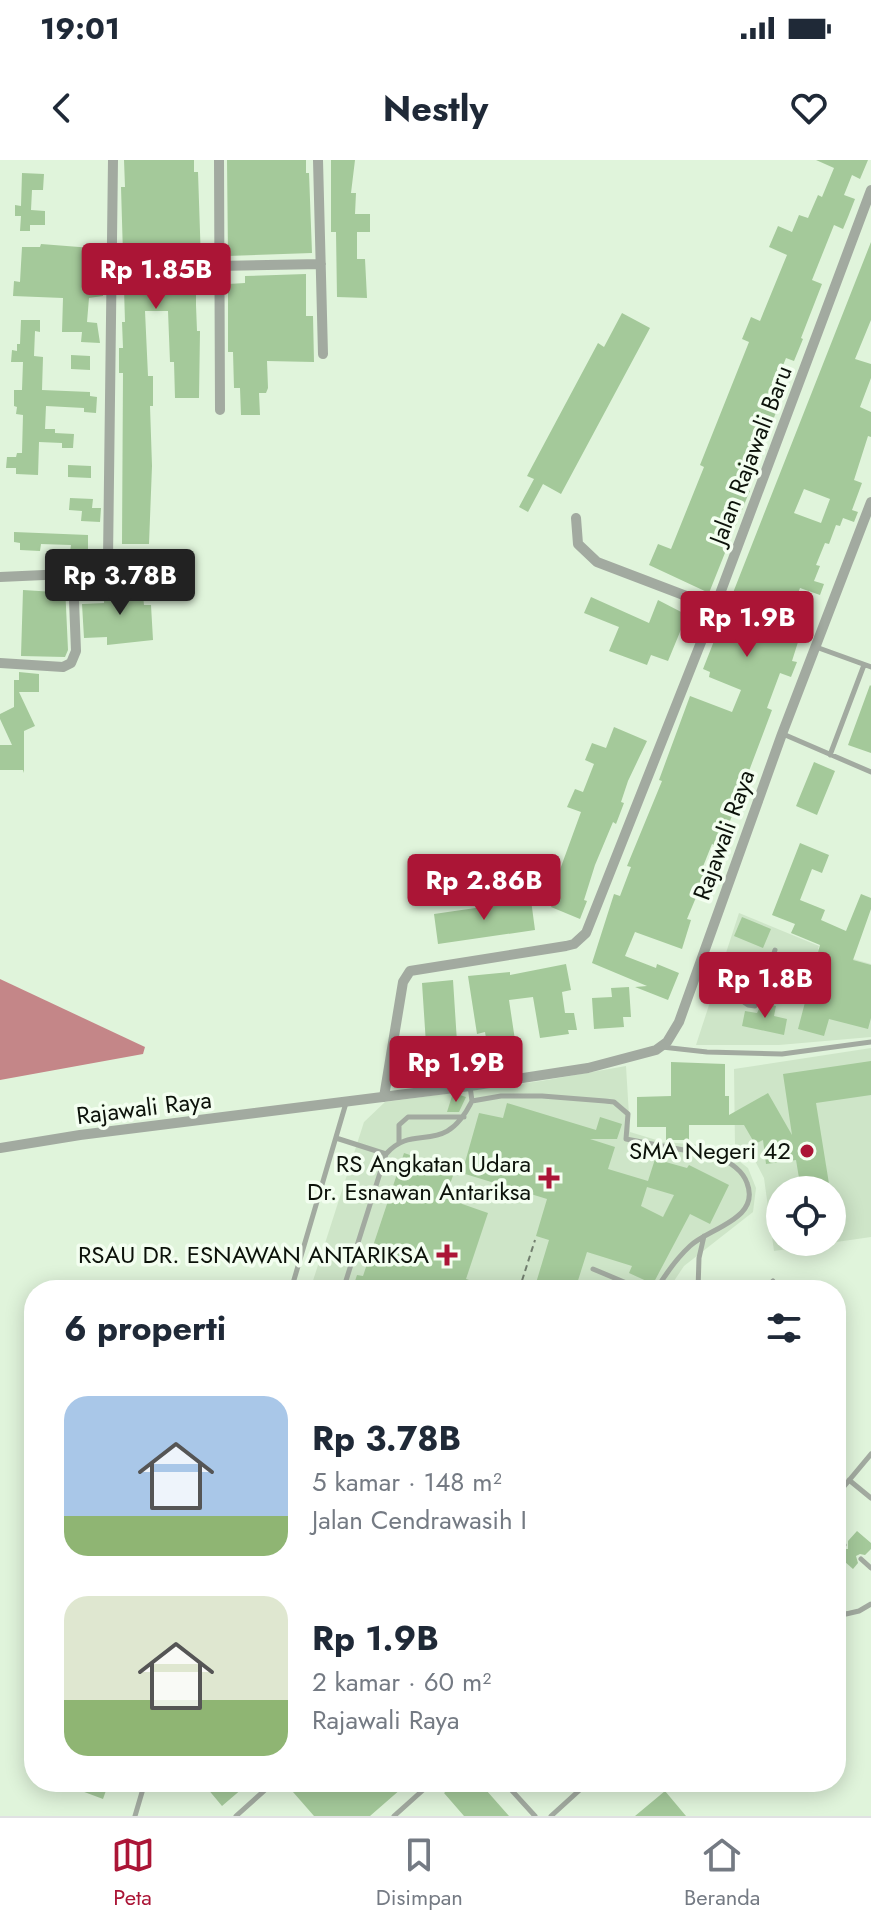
<!DOCTYPE html>
<html lang="id">
<meta charset="utf-8">
<style>
body{margin:0;font-family:Jost,sans-serif;background:#f6f6f7;color:#1f2937;height:100vh;display:flex;flex-direction:column;font-size:30px;white-space:nowrap}
*{box-sizing:border-box;margin:0}
p{font-size:26px;color:#747a83}
.icon{flex:none;width:44px;height:44px;fill:none;stroke:currentColor;stroke-width:2;stroke-linecap:round;stroke-linejoin:round}
.map{position:relative;flex:1;overflow:hidden}
.drawer{position:absolute;left:24px;top:1120px;width:822px;height:512px;display:flex;flex-direction:column;background:#fff;border-radius:32px;box-shadow:0 4px 20px #0003}
.drawer>*{flex:none}
.controls{position:absolute;left:766px;top:1016px;display:grid;gap:16px}
.controls a{display:grid;place-items:center;width:80px;height:80px;border-radius:50%;background:#fff;box-shadow:0 4px 20px #0003;font-size:40px}
.price{position:absolute;translate:-50% -68px;padding:0 18px;border-radius:8px;background:#ab1536;color:#fff;font-size:26px;line-height:52px;filter:drop-shadow(0 2px 4px #0008)}
.price::after{content:'';position:absolute;left:50%;top:48px;width:24px;height:18px;margin-left:-12px;background:inherit;clip-path:polygon(0 0,100% 0,50% 100%)}
.price.current{background:#222;color:#fff}
ul{padding:0;list-style:none}
li{display:flex;align-items:center;gap:24px;height:200px;padding:0 40px}
li span{display:grid;place-items:center;flex:none;width:224px;height:160px;border-radius:24px;color:#555}
li>.icon{margin-inline-start:auto}
span .icon{width:96px;height:96px;fill:#fffc;stroke-width:1}
li b{font-size:34px}
h2{display:flex;justify-content:space-between;align-items:center;height:96px;padding:0 40px;font-size:34px}
.status{display:flex;justify-content:space-between;align-items:center;height:56px;padding:0 40px;background:#fff;direction:ltr}
.status svg{height:22px;fill:currentColor}
header{display:flex;justify-content:space-between;align-items:center;height:104px;padding:0 40px;background:#fff;font-size:36px;font-weight:700}
.dock{display:flex;justify-content:space-around;align-items:center;height:112px;border-top:2px solid #e0e1e3;background:#fff;font-size:22px;color:#747a83}
.dock a{display:grid;justify-items:center;gap:4px}
.dock .current{color:#ab1536}
.map>svg:first-child{display:block}
.built{fill:#cee5c8;fill-rule:evenodd}
.water{fill:#c48688}
.building{fill:#a4c99a;fill-rule:evenodd}
.lines{fill:none;stroke-linecap:round;stroke-linejoin:round}
.path{stroke:#717e6e;stroke-width:2;stroke-dasharray:6 4;stroke-linecap:butt}
.lane{stroke:#a2aaa0;stroke-width:5}
.street{stroke:#a2aaa0;stroke-width:10}
.poi-dot{fill:#ab1536;stroke:#f3fef0;stroke-width:3}
.labels{text-anchor:middle;stroke-width:7;stroke-linejoin:round;paint-order:stroke}
.street-label{font-size:24px;fill:#0c120a;stroke:#f3fef0}
.poi-label{font-size:24px;fill:#0c120a;stroke:#f3fef0;text-anchor:end}
</style>
<div class="status"><b>19:01</b><svg viewBox="0 0 49 12"><path d="M0 12V9h3v3zM5 12V6h3v6zM10 12V3h3v9zM15 12V0h3v12zM26 1h20v11H26zM47 4h2v5h-2z"/></svg></div>
<header><svg class="icon" aria-label="back" viewBox="0 0 24 24"><path d="M15 5l-7 7 7 7"/></svg>Nestly<svg class="icon" aria-label="heart" viewBox="0 0 24 24"><path d="M12 20l-8-8c-3-5 5-10 8-4 3-6 11-1 8 4z"/></svg></header>
<div class="map">
<svg width="871" height="1656" viewBox="0 0 871 1656">
<rect width="100%" height="100%" fill="#e0f4db"/>
<path class="built" d="M739,753L819,786L818,789L871,804V877L779,885H696Z
M871,888V1077L774,1091L764,1018L752,995L735,987L734,909ZM780,1030H832V1082H780Z
M626,906L630,972L663,982L703,985L730,994L748,1008L756,1028L753,1052L684,1106L668,1130H310L364,962L385,942L541,921Z"/>
<path class="water" d="M0,819L145,887L143,894L0,920Z"/>
<path class="building" d="M124,0H194V12H198L201,102L200,124H196V145L197,171H200L199,238H175L174,202H170L168,151H145L148,216H153V246H150L152,306L149,384H122L123,213H119V188H123L122,162H125L121,27H125Z
M227,0H306V13H309L312,93L228,96Z
M331,0H355L351,33H356L355,54H370V72H357V99H365L367,138L337,137L336,72H331Z
M816,0H868L860,19L852,15L844,35L855,39L848,57L843,69L834,65L812,120L822,124L801,178L803,179L794,201L786,198L778,218L788,223L745,329L750,331L748,335L709,433L649,405L658,384L671,389L704,307L700,305L749,182L742,179L751,157L760,161L787,95L769,87L778,66L792,72L799,55L808,58L818,35L822,37L834,8Z
M22,13L44,14L43,30H32L31,50L45,51V65H30V71H20L21,56H15V45L21,46Z
M871,82V160L855,199L871,204V218L860,247L871,252V277L868,276L854,320L862,323L852,350L858,352L854,362L843,358L840,366L836,365L829,384L825,383L816,405L820,406L814,421L824,424L820,435L800,428L790,454L803,458L794,481L798,482L792,501L797,502L791,517L780,513L767,548L772,550L732,656L719,687L712,684L702,709L707,711L687,759L691,760L682,789L635,772L625,796L656,808L657,804L679,813L668,840L635,827L647,826L592,803L614,734L620,736L631,707L627,706L662,621L659,620L690,536L732,552L741,530L709,517L710,512L703,509ZM804,329L830,339L821,363L794,353Z
M41,84L92,88L90,121L103,122V136L89,138L87,162L97,163L100,183L81,182L82,172H62L63,138L13,136L14,121L20,122L22,87H40Z
M306,114V156H313L314,202L267,201L268,228L266,233H259L260,255H241L240,228H234L233,192H228V124L245,123V116Z
M622,153L650,168L561,334L543,324L528,352L519,347L534,319L527,316L598,183L604,187Z
M21,160H40V172L35,171L34,196L43,197L42,230L90,232V236L97,237L96,253L84,252V248L46,246L45,269H55V273L74,274L73,288H62V283L39,282L38,315L16,314V308H6L7,297H16L17,293H22L23,255L16,254L17,247L14,246V230H22L23,202H11L12,190L17,191V184H20Z
M71,195L90,196V210L71,209Z
M68,305L91,306V318L68,317Z
M70,338L93,339L92,348H101L100,362L81,361L82,351L69,350Z
M14,372L88,375V393L70,392L71,385L41,384L40,391L20,390V383L14,382Z
M56,424L65,425L68,490L65,497L21,496L23,430L55,432Z
M142,425L144,445H151L153,480L107,485V477L84,478L82,444L104,443V439L109,438V427Z
M591,437L649,463L658,440L687,455L668,501L651,495L647,505L609,491L619,467L584,453Z
M19,512L39,514V532H19L35,566L24,571V613L23,610H0V585H12L0,559V554L14,547V520H19Z
M870,525L871,526V593L848,585Z
M614,567L647,581L628,621L621,642L624,643L616,664L613,662L595,705L584,740L587,741L580,759L551,747L559,728L554,726L581,652L567,647L575,629L583,632L594,604L585,600L592,583L606,588Z
M814,602L835,611L817,655L796,646Z
M800,683L829,695L822,713L812,709L800,740L825,750L821,760L846,771L861,734L871,738V749L853,800L871,805V858L868,869L829,859L824,876L798,869L820,785L791,773L795,764L772,755Z
M531,740L535,770L438,784L434,754Z
M742,757L771,769L763,788L734,776Z
M566,804L571,830L562,832L565,853H574L577,870H568L569,874L540,878L533,837L509,840L515,880L487,884L485,872L477,874L468,816L510,812V815Z
M453,820L457,882L445,883L446,891L430,892L429,884H426L422,823Z
M629,827L631,857H623L624,867L594,869L592,838L612,837L611,828Z
M762,843L776,846L774,856L787,859L784,875L742,866L745,851L757,853Z
M871,901V935L816,943L830,1030H801L796,1000L766,1004L763,980L755,984L744,965H689V980H666V967H637V937L671,936V902L725,904V936H729V955L768,933L792,975L783,914Z
M460,935L466,937L459,952H447L452,936Z
M507,943L596,970L600,957L622,964L617,979H590L615,987L608,1009L648,1021L655,999L687,1008L689,1005L729,1025L710,1064L690,1054L653,1124L629,1113L632,1106L587,1092L575,1130H557L536,1123L549,1080L536,1076L547,1039L462,1013L479,953L503,958ZM647,1027L674,1035L663,1057L641,1046Z
M404,993L455,1010L445,1038L488,1053L466,1119L494,1128V1130H352L357,1115L363,1116Z
M857,1371L871,1383V1389L865,1395L860,1394L856,1396L858,1403L853,1409L836,1394L841,1389H848V1381Z
M82,1622H109L103,1639L79,1630Z
M202,1622H250L222,1646Z
M304,1622H409L370,1656H314L293,1632Z
M457,1622H479L509,1656H464L444,1633Z
M665,1631L686,1656H635Z"/>
<g class="lines">
<path class="path" d="M519,1130L535,1080"/>
<path class="lane" d="M816,487L871,507
M783,574L871,612
M830,595L864,505
M697,810L748,845L755,846L775,790
M662,887L707,892L782,894L871,882
M470,926L472,941L501,936H542L605,941L614,942L628,954L626,979L715,996C728,1001 742,1009 747,1023C761,1059 709,1068 690,1086C677,1098 665,1115 656,1130
M336,978L386,994
M399,982V965L408,957H464
M593,1109L643,1130
M291,1130L346,943
M343,1130L386,994C415,961 443,999 472,941
M698,1130L699,1098L704,1076
M764,1130L773,1121
M849,1320L871,1338
M836,1336L871,1294
M836,1379L844,1385
M861,1399L871,1408
M836,1446L846,1454L859,1451L871,1444
M504,1622L535,1656
M135,1656L145,1622
M236,1656L274,1622
M394,1656L432,1622
M551,1656L583,1627"/>
<path class="street" d="M219,0L220,250
M318,0L323,194
M218,106L321,104
M576,358L578,384L597,402L715,447
M0,417L88,413L101,408L108,399L113,0
M0,503L63,507L71,503L76,491L73,415
M384,937L403,822L410,811L566,786L574,784L586,773L715,447L871,30
M0,988L80,975L470,926L588,908L656,890L667,882L679,862L782,574L871,342"/>
</g>
<g class="poi-dot">
<circle cx="807" cy="991" r="8"/>
<path d="M545 1006h8v8h8v8h-8v8h-8v-8h-8v-8h8z"/>
<path d="M443 1083h8v8h8v8h-8v8h-8v-8h-8v-8h8z"/>
</g>
<g class="labels">
<g class="street-label">
<text transform="translate(751 295) rotate(-69)" y="8">Jalan Rajawali Baru</text>
<text transform="translate(724 675) rotate(-70)" y="8">Rajawali Raya</text>
<text transform="translate(144 948) rotate(-7)" y="8">Rajawali Raya</text>
</g>
<g class="poi-label">
<text x="791" y="999">SMA Negeri 42</text>
<text x="531" y="1012">RS Angkatan Udara<tspan x="531" dy="28">Dr. Esnawan Antariksa</tspan></text>
<text x="429" y="1103">RSAU DR. ESNAWAN ANTARIKSA</text>
</g>
</g>
</svg>
<div class="controls">
<a><svg class="icon" aria-label="locate" viewBox="0 0 24 24"><circle cx="12" cy="12" r="6"/><path d="M12 2v4M12 18v4M2 12h4M18 12h4"/></svg></a>
</div>
<b class="price" style="left:156px;top:151px">Rp 1.85B</b>
<b class="price current" style="left:120px;top:457px">Rp 3.78B</b>
<b class="price" style="left:747px;top:499px">Rp 1.9B</b>
<b class="price" style="left:484px;top:762px">Rp 2.86B</b>
<b class="price" style="left:765px;top:860px">Rp 1.8B</b>
<b class="price" style="left:456px;top:944px">Rp 1.9B</b>
<section class="drawer">
<h2>6 properti<svg class="icon" aria-label="filters" viewBox="0 0 24 24"><path d="M4 7h16M4 17h16"/><circle cx="9" cy="7" r="2"/><circle cx="15" cy="17" r="2"/></svg></h2>
<ul>
<li><span style="background:linear-gradient(#a9c7e8 75%,#8fb573 0)"><svg class="icon" aria-label="home" viewBox="0 0 24 24"><path d="M3 11l9-7 9 7M6 9v11h12V9"/></svg></span><div><b>Rp 3.78B</b><p>5 kamar · 148 m²</p><p>Jalan Cendrawasih I</p></div></li>
<li><span style="background:linear-gradient(#dfe7d0 65%,#8fb573 0)"><svg class="icon" aria-label="home" viewBox="0 0 24 24"><path d="M3 11l9-7 9 7M6 9v11h12V9"/></svg></span><div><b>Rp 1.9B</b><p>2 kamar · 60 m²</p><p>Rajawali Raya</p></div></li>
</ul>
</section>
</div>
<nav class="dock">
<a class="current"><svg class="icon" aria-label="map" viewBox="0 0 24 24"><path d="M3 6l6-2 6 2 6-2v14l-6 2-6-2-6 2zM9 4v14M15 6v14"/></svg>Peta</a>
<a><svg class="icon" aria-label="saved" viewBox="0 0 24 24"><path d="M7 4h10v16l-5-4-5 4z"/></svg>Disimpan</a>
<a><svg class="icon" aria-label="home" viewBox="0 0 24 24"><path d="M3 11l9-7 9 7M6 9v11h12V9"/></svg>Beranda</a>
</nav>
